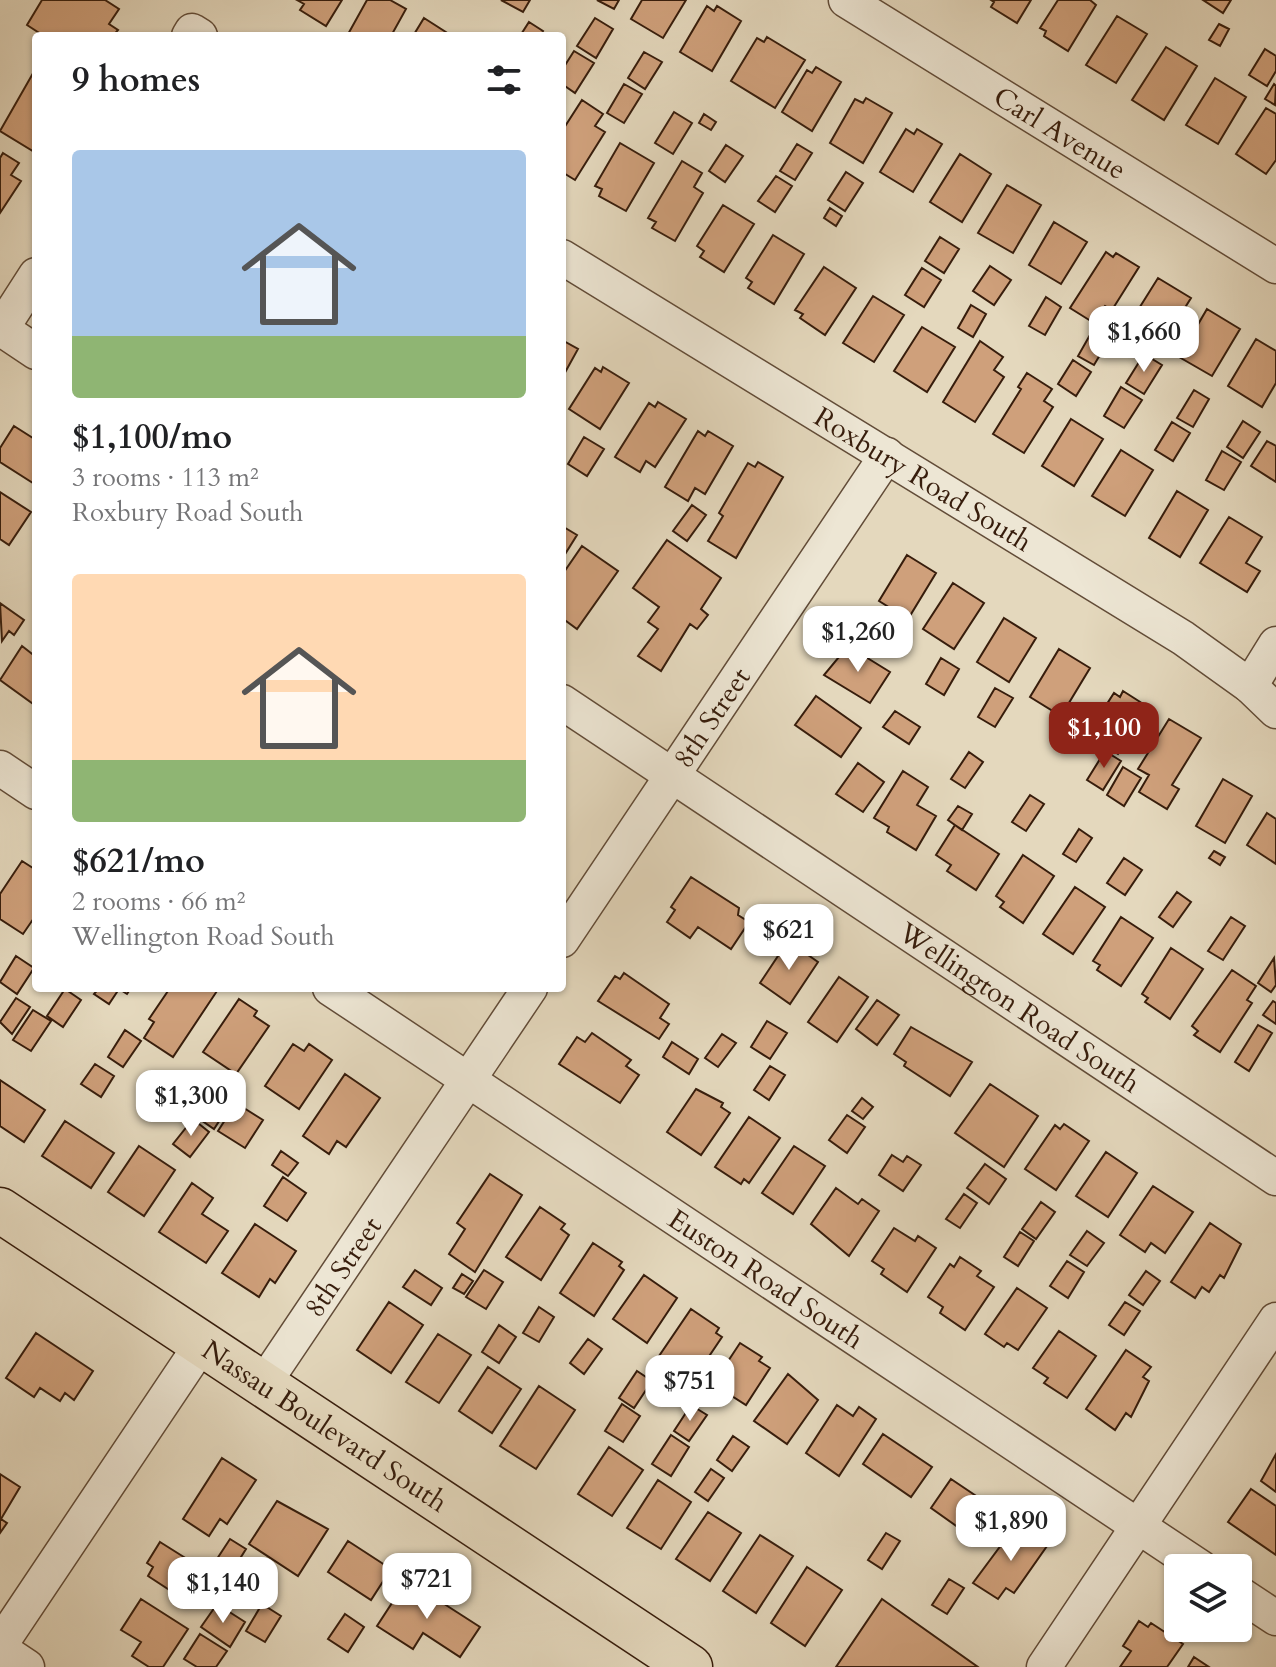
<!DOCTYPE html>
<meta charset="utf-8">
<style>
body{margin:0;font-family:Cardo,serif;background:#f2f2f2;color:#202124;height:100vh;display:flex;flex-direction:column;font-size:30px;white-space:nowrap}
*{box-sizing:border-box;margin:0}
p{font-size:26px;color:#757577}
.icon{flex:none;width:44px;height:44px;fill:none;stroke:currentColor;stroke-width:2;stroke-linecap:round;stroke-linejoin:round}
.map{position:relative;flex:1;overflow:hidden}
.sheet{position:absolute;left:32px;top:32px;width:534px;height:960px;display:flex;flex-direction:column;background:#fff;border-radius:8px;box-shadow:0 2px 6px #0004}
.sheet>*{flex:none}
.buttons{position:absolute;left:1164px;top:1554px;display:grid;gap:16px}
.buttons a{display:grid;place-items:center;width:88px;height:88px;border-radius:8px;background:#fff;box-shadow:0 2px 6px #0004;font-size:40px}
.price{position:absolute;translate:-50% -68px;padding:0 18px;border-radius:16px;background:#fff;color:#222;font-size:26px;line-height:52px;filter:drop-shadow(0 2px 4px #0008)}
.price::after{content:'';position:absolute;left:50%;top:48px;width:24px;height:18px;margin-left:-12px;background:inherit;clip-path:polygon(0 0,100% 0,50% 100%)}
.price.current{background:#8f2418;color:#fff}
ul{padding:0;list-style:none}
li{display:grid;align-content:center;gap:16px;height:424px;padding:0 40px}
li span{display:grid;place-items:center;height:248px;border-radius:8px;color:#555}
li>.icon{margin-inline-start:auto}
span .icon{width:144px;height:144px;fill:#fffc;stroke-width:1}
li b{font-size:34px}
h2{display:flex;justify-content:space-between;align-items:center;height:96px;padding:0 40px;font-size:34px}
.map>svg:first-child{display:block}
.building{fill:#cfa07b;stroke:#371d0c;stroke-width:2}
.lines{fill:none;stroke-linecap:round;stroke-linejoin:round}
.minor-casing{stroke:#624c38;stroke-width:37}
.major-casing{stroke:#371d0c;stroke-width:47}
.minor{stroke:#ede6d4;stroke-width:34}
.major{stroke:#e4d8bd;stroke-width:44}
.labels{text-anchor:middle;stroke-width:8;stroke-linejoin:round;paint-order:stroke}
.street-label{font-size:28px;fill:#371d0c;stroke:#ede6d4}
</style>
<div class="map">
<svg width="1276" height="1667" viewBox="0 0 1276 1667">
<rect width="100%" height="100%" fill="#e4d8bd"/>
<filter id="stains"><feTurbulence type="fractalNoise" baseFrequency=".0025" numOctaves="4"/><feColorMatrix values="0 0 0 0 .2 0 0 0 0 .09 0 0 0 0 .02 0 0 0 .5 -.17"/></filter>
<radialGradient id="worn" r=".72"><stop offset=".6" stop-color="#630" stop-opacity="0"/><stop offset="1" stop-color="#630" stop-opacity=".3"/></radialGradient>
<path class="building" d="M42,0H105L119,9L109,24L118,30L113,36H44L27,25Z
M297,0H342L326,26L300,10L304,4Z
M367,0H390L406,9L391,36H347Z
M501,0H530L523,12Z
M597,0H619L614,9Z
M642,0H686L663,38L631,19Z
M991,0H1031L1017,23L991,7L994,2Z
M1058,0H1090L1096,5L1068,51L1044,36L1046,31L1040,28Z
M1203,0H1231L1223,13Z
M707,6L714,11L717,6L741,21L712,71L680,52Z
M1117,16L1147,34L1116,83L1086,65Z
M424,18L452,36H413Z
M595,18L613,29L596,58L577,46Z
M529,22L543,31L540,36H520Z
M1219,24L1229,29L1220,46L1209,40Z
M767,37L805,60L775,108L731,81L757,38L764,42Z
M1166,47L1197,66L1164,120L1132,100Z
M1265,49L1276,56V71L1267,86L1249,75Z
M574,51L594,63L575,93L562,84V70Z
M644,52L662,62L645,89L628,78Z
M816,67L841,82L812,131L782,112L807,70L812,73Z
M36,68V153L0,131Z
M1215,78L1246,97L1218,144L1186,125Z
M624,84L642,94L624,123L607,113Z
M1274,84L1276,86L1275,105L1265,99Z
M866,98L892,113L863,163L830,143L855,99L863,103Z
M582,100L603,114L595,126L605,132L575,180L562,172V131Z
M1266,108L1276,114V160L1266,174L1236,154Z
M674,112L692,123L673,154L655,143Z
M704,114L716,122L711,130L699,123Z
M906,129L914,134L917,129L942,144L913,192L880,172Z
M620,143L654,163L626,211L599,196L602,189L595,186Z
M797,144L812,153L795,180L780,171Z
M726,145L743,156L725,182L709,171Z
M3,153L19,163L11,175L21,181L0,213V158Z
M960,154L991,174L962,222L930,202Z
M682,161L702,173L694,187L703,193L675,241L652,228L656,222L648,218Z
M846,172L863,183L845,211L828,200Z
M776,176L792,186L775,212L758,201Z
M1007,185L1041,205L1013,253L978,233Z
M723,205L754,224L724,272L700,257L704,251L697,246Z
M830,208L842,216L836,226L824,218Z
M1054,222L1087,242L1061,284L1029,265Z
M773,235L804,254L774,304L748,288L752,282L746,278Z
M940,237L959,249L944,273L925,261Z
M1106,252L1113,257L1116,253L1139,267L1112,310L1105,306L1094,323L1070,308Z
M990,266L1011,280L994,305L973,291Z
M824,267L856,288L825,335L800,318L803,314L795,310Z
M922,268L941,280L924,307L905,295Z
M1158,278L1191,298L1161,346L1128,326Z
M873,296L904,315L874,362L843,343Z
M1046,297L1061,307L1045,335L1029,326Z
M971,305L986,314L973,337L958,328Z
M1207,309L1240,329L1212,376L1179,357Z
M922,327L955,347L927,392L894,371Z
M1094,328L1110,338L1094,365L1078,356Z
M1256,339L1276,351V383L1262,407L1228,386Z
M562,340L578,349L562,378Z
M980,341L1003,357L994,370L1004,377L975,422L943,402Z
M1144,354L1162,365L1144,394L1126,383Z
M1073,360L1091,372L1076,396L1058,384Z
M603,367L629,383L600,429L569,409L595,368L601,372Z
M1027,373L1052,389L1044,401L1053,407L1024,453L993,434L1021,389L1018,387Z
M1121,387L1142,400L1124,428L1104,416Z
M1194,390L1209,399L1193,427L1177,418Z
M658,402L686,419L655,467L646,461L640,472L615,457L649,403L655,407Z
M1071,419L1103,439L1074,486L1042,466Z
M1243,421L1260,432L1243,458L1227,447Z
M1172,422L1190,433L1173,461L1155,450Z
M14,426L36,440V485L0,462V448Z
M698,431L705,436L708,431L733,446L705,494L695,488L688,501L665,487Z
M584,437L604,449L587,476L568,464Z
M1267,441L1276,446V482L1251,466Z
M1121,450L1153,470L1125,516L1092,496Z
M1222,451L1241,462L1224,490L1206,480Z
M758,462L783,477L736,558L708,541L723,516L719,513L748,463L755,467Z
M1177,491L1208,510L1180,557L1149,538Z
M0,492L31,512L9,545L0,539Z
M692,505L706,515L687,541L673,531Z
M1229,517L1262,537L1246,563L1260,571L1247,592L1200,563Z
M562,526L577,535L562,559Z
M667,540L721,578L701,609L708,615L697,629L690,624L661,671L638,656L658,629L648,622L659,607L633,588Z
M582,546L618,571L577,629L562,618V575Z
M907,555L936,573L908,619L879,601Z
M953,583L984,603L954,649L923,629Z
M0,603L24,620L14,635L9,631L2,641Z
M1004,618L1036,638L1009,682L977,662Z
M855,619L864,625L856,638L847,632Z
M22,646L36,657V706L0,680Z
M848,646L890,672L870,703L824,675Z
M1059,649L1090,668L1061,716L1030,697Z
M941,658L959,669L944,695L926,684Z
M995,688L1013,698L995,727L978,717Z
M1123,691L1148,707L1118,754L1087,735L1114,693L1120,697Z
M816,696L861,728L841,757L795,725Z
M895,711L920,727L909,744L883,727Z
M1169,719L1201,738L1172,785L1179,789L1167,809L1139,792L1149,775L1138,769Z
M1105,751L1121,761L1103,790L1087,780Z
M969,752L983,762L965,788L951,779Z
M858,763L884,782L863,812L836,794Z
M1123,767L1141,778L1124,806L1107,795Z
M903,771L928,787L917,805L936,816L916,850L887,832L889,827L874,818Z
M1223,779L1252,796L1225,843L1196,826Z
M1030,795L1044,804L1026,831L1012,822Z
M958,806L972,814L962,830L948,820Z
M1267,813L1276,819V864L1247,845Z
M955,825L999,854L976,890L947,871L951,865L936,855Z
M1079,829L1092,838L1076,862L1063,854Z
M1214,851L1225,857L1220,865L1209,858Z
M1023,855L1054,876L1023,923L1000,907L1004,902L996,896Z
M1124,858L1142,870L1125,895L1107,883Z
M22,861L36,870V915L23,934L0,919V894Z
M691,877L739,908L738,915L749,922L731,949L698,927L690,938L667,922L675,910L671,907Z
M1075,887L1105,907L1073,954L1043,934Z
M1177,892L1191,902L1173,927L1159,917Z
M1121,917L1153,938L1121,986L1097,970L1100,965L1093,961Z
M1231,917L1245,926L1223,960L1208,951Z
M788,941L818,962L790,1004L760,983Z
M1171,948L1203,969L1170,1019L1145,1002L1148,998L1142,994Z
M16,956L34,968L17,994L0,982Z
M1274,958L1276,985L1271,992L1258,983Z
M1232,970L1256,986L1247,1000L1252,1003L1220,1052L1194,1035L1198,1031L1192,1026Z
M624,973L669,1004L660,1018L669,1024L659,1039L598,1001L615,976L620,979Z
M839,977L868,997L837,1042L808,1022Z
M99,988H131L127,994L119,989L109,1004L94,994Z
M170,988L217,991L173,1057L144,1038L154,1022L149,1019Z
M65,989L81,1000L63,1027L47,1016Z
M16,998L30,1007L12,1034L0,1022Z
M239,999L257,1011L254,1016L269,1026L236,1074L203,1052Z
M877,1000L899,1015L877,1045L856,1029Z
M1273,1001L1276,1003V1024L1263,1015Z
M33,1010L51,1021L31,1051L13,1040Z
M767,1021L787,1033L770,1059L751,1047Z
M1258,1025L1272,1033L1249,1071L1235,1062Z
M911,1027L972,1062L950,1096L904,1066L906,1062L894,1054Z
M125,1030L141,1041L123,1067L108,1057Z
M592,1033L631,1060L626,1066L639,1075L620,1103L559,1064L577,1037L585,1042Z
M722,1034L736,1043L718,1067L705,1058Z
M672,1042L698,1059L689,1074L663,1057Z
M293,1044L304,1051L309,1044L332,1060L299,1109L265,1086Z
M95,1064L114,1076L101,1097L81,1084Z
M770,1066L785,1075L769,1100L754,1090Z
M345,1074L380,1098L346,1147L337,1141L329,1154L303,1136Z
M0,1080L45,1110L24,1142L0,1126Z
M990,1084L1038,1116L1004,1167L955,1133Z
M696,1089L723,1103L721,1107L730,1113L701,1155L667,1132Z
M217,1091L232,1101L214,1129L198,1118Z
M862,1098L873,1107L863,1119L852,1111Z
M236,1103L263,1120L245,1148L218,1131Z
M847,1115L865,1127L847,1153L829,1140Z
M749,1117L780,1138L749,1183L744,1179L741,1184L715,1167Z
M193,1119L209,1132L190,1157L173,1144Z
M65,1121L114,1153L91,1188L42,1156Z
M1064,1124L1089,1141L1056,1190L1025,1169L1055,1125L1060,1129Z
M139,1146L175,1170L144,1216L108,1192Z
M794,1146L825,1166L793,1214L762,1193Z
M281,1151L298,1163L288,1176L272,1165Z
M1106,1152L1137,1173L1108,1217L1076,1196Z
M892,1155L903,1162L907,1156L921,1165L903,1191L879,1175Z
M985,1164L1006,1179L989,1204L967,1188Z
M490,1174L522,1195L475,1272L449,1254L465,1229L457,1223Z
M283,1177L306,1193L287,1221L264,1206Z
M192,1183L213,1198L202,1214L228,1231L206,1263L159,1232Z
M1153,1186L1193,1212L1165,1253L1151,1243L1145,1252L1120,1235Z
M836,1188L858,1204L862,1199L879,1211L849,1256L811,1224Z
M964,1194L977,1203L960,1228L946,1219Z
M1041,1202L1055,1212L1036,1239L1022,1229Z
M540,1207L565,1224L561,1229L569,1235L541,1280L506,1257Z
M1210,1223L1241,1244L1224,1278L1220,1275L1209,1292L1202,1287L1195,1298L1171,1282Z
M255,1224L296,1251L275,1283L270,1279L259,1297L222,1273Z
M894,1228L915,1241L918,1236L936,1248L907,1292L881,1274L884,1269L872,1261Z
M1087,1231L1104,1243L1087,1266L1070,1255Z
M1020,1232L1034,1241L1018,1266L1004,1257Z
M593,1243L622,1262L619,1266L624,1270L594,1316L560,1293Z
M960,1257L981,1271L977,1276L994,1287L965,1330L940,1313L943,1307L928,1297L950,1264L954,1267Z
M1067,1261L1084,1272L1068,1298L1050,1286Z
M415,1270L442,1288L431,1305L403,1287Z
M484,1270L503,1282L486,1309L466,1297Z
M1146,1271L1160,1281L1143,1305L1129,1295Z
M462,1274L473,1281L464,1294L453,1288Z
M644,1275L677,1298L647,1343L613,1319Z
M1017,1288L1047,1308L1018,1350L1007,1343L1004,1347L985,1334Z
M389,1302L423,1325L391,1373L357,1350Z
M1125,1302L1140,1311L1124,1335L1109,1325Z
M539,1307L554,1317L539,1342L523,1333Z
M691,1309L719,1328L716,1333L722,1337L691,1383L657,1359Z
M499,1325L516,1337L499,1363L482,1352Z
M1059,1331L1096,1356L1067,1398L1044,1383L1048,1378L1033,1368Z
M36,1333L93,1371L74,1400L65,1393L60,1401L40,1388L34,1397L6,1378Z
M438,1334L471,1355L439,1403L406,1382Z
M588,1339L602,1349L584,1374L570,1363Z
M740,1343L762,1357L759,1361L770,1368L746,1405L713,1384Z
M1126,1350L1151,1367L1143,1377L1149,1381L1131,1417L1126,1413L1115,1430L1086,1409Z
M488,1367L521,1389L492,1433L459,1411Z
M637,1371L652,1381L634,1408L619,1398Z
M788,1374L818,1400L787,1444L754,1421Z
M539,1386L575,1410L536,1469L500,1446Z
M622,1404L640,1416L623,1442L605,1431Z
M691,1405L707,1415L689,1441L674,1431Z
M837,1405L853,1416L859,1407L876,1419L839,1476L806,1453Z
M883,1434L932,1467L911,1497L863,1464Z
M671,1435L689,1447L671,1476L652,1464Z
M733,1436L749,1447L732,1471L717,1460Z
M609,1447L643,1470L612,1516L578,1494Z
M1276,1454V1492L1261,1481Z
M222,1458L256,1480L227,1524L220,1519L209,1536L183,1519Z
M711,1469L724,1478L708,1501L695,1492Z
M0,1474L20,1487L1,1519L7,1523L0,1533Z
M951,1479L997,1510L976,1540L931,1508Z
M658,1480L691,1502L661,1549L627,1528Z
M1251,1489L1276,1506V1555L1228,1522Z
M277,1501L328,1529L298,1576L249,1544Z
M708,1512L741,1533L710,1581L676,1559Z
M1016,1525L1047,1546L1014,1593L1006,1588L998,1599L973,1583Z
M886,1533L900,1541L882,1569L868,1560Z
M760,1535L793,1556L756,1613L723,1591Z
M230,1539L246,1549L229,1576L213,1565Z
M348,1541L391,1569L371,1600L328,1572Z
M160,1542L214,1576L194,1606L148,1576L153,1567L147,1563Z
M807,1567L842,1590L805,1646L771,1623Z
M949,1579L964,1588L947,1614L932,1605Z
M407,1580L480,1627L460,1657L423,1633L413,1649L377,1626Z
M141,1599L188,1629L163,1667H149L132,1656L141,1642L121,1630Z
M882,1599L978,1667H836Z
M217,1604L245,1622L230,1647L201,1627Z
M262,1604L281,1616L265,1642L246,1631Z
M345,1614L364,1627L348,1652L328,1639Z
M1139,1621L1148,1627L1151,1623L1183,1644L1167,1667H1120L1131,1651L1123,1646Z
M200,1634L227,1651L216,1667H197L184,1659Z
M1194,1657L1209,1667H1188Z"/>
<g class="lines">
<g class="minor-casing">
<g id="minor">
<path id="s1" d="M846,0L1276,266"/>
<path d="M189,36L192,31L200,36"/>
<path id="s2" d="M562,257L1183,638L1250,686L1276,711"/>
<path d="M0,328L36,352"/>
<path d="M0,331L36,275"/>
<path d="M1250,686L1276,644"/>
<path id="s3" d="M562,702L1276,1178"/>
<path d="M0,768L36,792"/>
<path id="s4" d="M562,940L887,455"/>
<path id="s5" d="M330,988L1201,1568"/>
<path id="s6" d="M262,1386L530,988"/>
<path d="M1238,1593L1276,1618"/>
<path d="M0,1645L201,1345"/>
<path d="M0,1649L27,1667"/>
<path d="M1044,1667L1276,1320"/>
</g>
</g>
<g class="major-casing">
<g id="major">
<path id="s7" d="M0,1210L690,1667"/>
</g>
</g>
<use href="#minor" class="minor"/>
<use href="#major" class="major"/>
</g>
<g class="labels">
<g class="street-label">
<text dy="10" stroke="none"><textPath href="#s1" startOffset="252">Carl Avenue</textPath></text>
<text dy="10" stroke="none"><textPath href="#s2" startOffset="424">Roxbury Road South</textPath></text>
<text dy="10" stroke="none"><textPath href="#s4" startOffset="268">8th Street</textPath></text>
<text dy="10" stroke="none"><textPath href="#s3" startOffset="550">Wellington Road South</textPath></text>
<text dy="10" stroke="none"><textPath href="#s6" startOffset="144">8th Street</textPath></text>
<text dy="10" stroke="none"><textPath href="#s5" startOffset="524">Euston Road South</textPath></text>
<text dy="10" stroke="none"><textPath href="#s7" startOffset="390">Nassau Boulevard South</textPath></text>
</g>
</g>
<rect width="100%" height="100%" filter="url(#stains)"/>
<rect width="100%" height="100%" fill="url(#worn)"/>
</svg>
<div class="buttons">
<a><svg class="icon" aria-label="layers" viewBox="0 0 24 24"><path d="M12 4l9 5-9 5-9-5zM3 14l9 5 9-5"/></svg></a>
</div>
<b class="price" style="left:1144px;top:374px">$1,660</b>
<b class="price" style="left:858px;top:674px">$1,260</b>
<b class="price current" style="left:1104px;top:770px">$1,100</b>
<b class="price" style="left:789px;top:972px">$621</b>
<b class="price" style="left:191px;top:1138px">$1,300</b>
<b class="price" style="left:690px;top:1423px">$751</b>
<b class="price" style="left:1011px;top:1563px">$1,890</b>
<b class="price" style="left:427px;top:1621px">$721</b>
<b class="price" style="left:223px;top:1625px">$1,140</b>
<section class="sheet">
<h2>9 homes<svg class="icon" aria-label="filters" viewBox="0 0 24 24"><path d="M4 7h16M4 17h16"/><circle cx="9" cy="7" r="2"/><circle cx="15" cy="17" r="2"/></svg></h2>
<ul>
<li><span style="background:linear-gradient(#a9c7e8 75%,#8fb573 0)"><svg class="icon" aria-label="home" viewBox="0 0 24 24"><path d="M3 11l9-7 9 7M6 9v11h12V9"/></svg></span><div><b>$1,100/mo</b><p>3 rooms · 113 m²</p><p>Roxbury Road South</p></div></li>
<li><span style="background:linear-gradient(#ffd9b3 75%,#8fb573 0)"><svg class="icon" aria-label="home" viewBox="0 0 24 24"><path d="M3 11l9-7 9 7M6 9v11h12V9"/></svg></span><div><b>$621/mo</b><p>2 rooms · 66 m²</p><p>Wellington Road South</p></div></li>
</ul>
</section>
</div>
